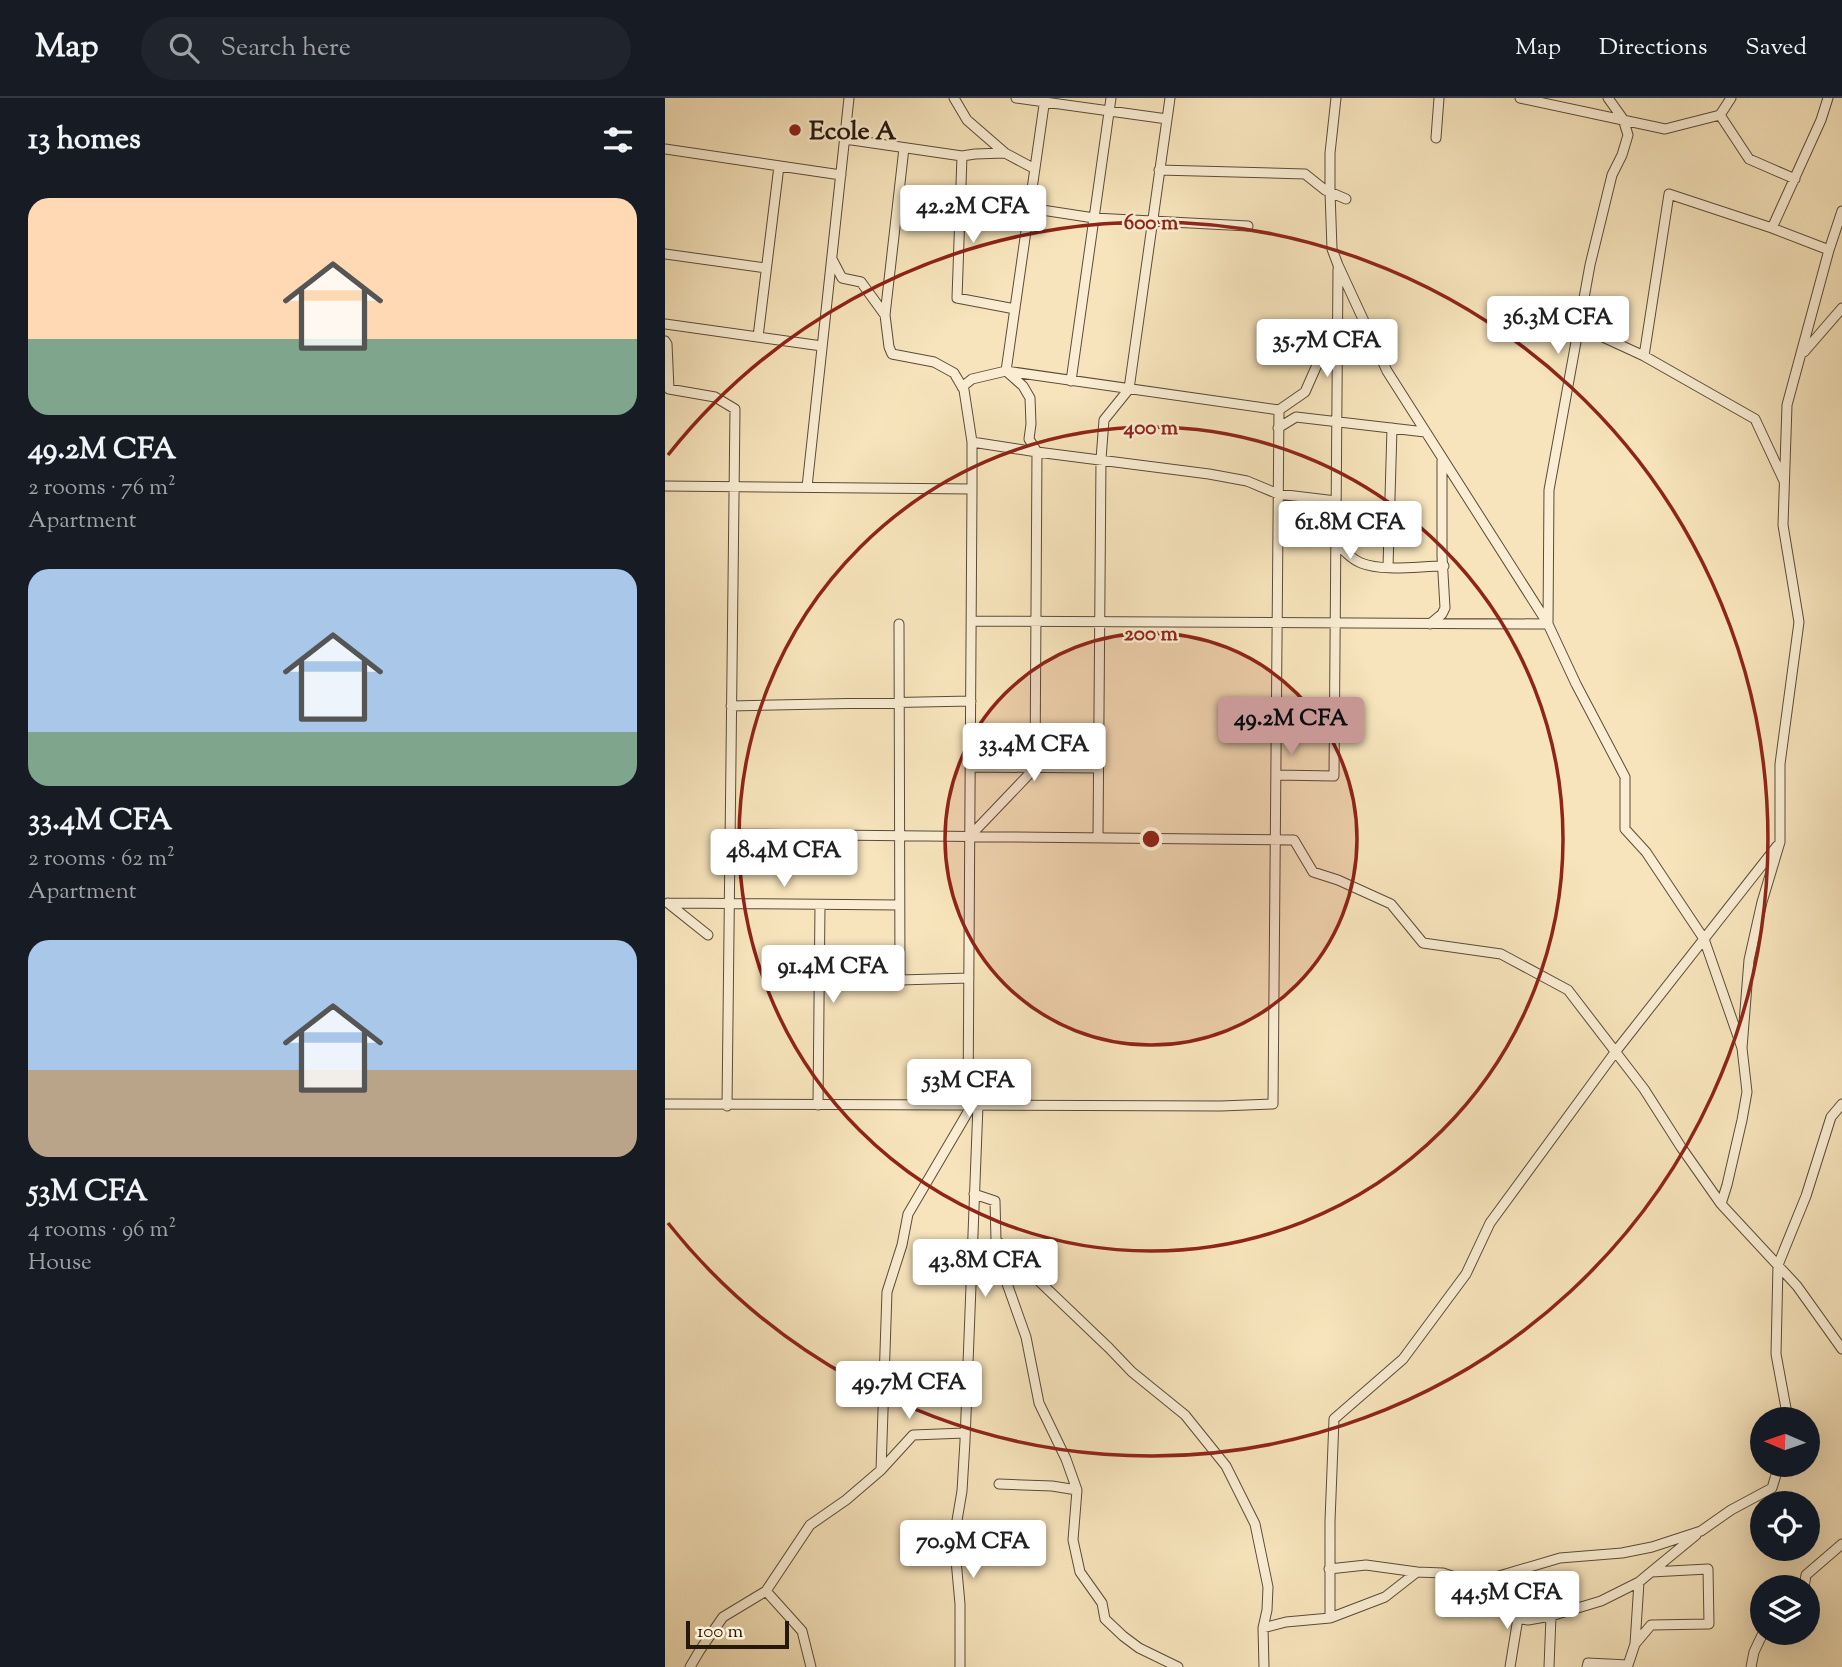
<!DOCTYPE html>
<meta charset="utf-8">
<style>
body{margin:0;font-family:"Sorts Mill Goudy",serif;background:#20242c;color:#f1f3f6;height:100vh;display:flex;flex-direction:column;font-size:26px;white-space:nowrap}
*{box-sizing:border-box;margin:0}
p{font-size:23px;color:#9ea1a6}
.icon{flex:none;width:38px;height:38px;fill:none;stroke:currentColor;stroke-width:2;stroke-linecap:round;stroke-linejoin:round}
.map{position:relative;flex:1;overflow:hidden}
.side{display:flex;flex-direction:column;background:#171b24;width:665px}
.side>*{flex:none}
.needle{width:46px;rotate:272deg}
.tools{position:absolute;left:1085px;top:1309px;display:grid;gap:14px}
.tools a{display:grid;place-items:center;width:70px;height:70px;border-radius:50%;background:#171b24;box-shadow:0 7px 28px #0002;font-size:35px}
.scale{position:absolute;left:21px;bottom:18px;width:103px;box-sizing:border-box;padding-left:7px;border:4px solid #26190c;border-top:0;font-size:19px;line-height:24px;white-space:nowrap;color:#26190c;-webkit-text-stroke:5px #faedd3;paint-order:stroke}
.price{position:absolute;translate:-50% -60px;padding:0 16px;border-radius:7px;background:#fff;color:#222;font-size:23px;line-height:46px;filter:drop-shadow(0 2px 4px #0008)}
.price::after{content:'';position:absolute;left:50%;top:42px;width:21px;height:16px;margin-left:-10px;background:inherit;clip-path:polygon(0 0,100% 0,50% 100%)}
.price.current{background:#c59692;color:#111}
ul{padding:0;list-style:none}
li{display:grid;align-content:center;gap:14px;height:371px;padding:0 28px}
li span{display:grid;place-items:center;height:217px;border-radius:21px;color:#555}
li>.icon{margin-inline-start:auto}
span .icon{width:126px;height:126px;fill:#fffc;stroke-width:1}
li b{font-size:30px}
h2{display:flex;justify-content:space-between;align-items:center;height:84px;padding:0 28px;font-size:30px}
header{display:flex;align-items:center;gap:42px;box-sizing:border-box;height:98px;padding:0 35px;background:#171b24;border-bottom:2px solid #363941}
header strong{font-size:33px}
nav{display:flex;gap:38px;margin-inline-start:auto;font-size:24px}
.search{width:490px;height:63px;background:#20242c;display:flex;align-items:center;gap:18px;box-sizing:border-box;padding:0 24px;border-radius:38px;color:#9ea1a6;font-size:26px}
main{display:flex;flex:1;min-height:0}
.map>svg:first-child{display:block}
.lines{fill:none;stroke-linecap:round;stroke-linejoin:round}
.minor-casing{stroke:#5a4c38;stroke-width:11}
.minor{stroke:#faedd3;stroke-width:9}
.ring{fill:none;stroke:#8f2418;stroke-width:3.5}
.poi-dot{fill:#8f2418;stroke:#faedd3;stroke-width:2.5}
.labels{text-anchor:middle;stroke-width:5;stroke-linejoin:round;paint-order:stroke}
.poi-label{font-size:26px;font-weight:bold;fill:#26190c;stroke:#faedd3;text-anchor:start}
.centre{fill:#8f2418;stroke:#faedd3;stroke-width:3.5}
.ring-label{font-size:21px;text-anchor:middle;font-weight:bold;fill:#8f2418;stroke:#faedd3;stroke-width:5;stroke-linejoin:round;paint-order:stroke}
</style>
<header>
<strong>Map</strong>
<div class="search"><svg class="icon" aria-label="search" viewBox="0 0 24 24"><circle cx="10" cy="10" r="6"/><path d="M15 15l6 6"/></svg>Search here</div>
<nav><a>Map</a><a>Directions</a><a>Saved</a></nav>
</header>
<main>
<section class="side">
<h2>13 homes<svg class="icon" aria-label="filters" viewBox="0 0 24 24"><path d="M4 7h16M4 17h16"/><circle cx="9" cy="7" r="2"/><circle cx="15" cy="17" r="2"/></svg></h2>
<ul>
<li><span style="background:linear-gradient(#ffd9b3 65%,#7fa58c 0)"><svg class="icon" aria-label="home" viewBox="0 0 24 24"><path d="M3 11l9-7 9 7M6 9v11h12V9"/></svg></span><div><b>49.2M CFA</b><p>2 rooms · 76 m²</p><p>Apartment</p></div></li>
<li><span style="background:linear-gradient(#a9c7e8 75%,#7fa58c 0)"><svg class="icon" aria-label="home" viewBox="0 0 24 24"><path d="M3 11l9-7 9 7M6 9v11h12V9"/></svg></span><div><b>33.4M CFA</b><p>2 rooms · 62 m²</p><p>Apartment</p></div></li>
<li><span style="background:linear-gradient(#a9c7e8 60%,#b9a48a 0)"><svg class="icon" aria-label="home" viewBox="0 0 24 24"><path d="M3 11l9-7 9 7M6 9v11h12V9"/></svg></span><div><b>53M CFA</b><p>4 rooms · 96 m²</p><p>House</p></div></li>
</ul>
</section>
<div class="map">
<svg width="1177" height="1569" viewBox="0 0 1177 1569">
<rect width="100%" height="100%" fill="#f7e4bc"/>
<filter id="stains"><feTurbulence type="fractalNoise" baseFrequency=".00286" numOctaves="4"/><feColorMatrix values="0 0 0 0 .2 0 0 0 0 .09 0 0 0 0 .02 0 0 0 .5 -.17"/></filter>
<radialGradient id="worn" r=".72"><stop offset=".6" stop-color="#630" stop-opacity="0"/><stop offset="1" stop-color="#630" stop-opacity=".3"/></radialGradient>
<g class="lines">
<g class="minor-casing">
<path id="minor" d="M289,0L302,22L340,55
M351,0L502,21
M671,0L665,55V94L667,151L673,167L722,273L883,526L911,586L960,679V731L981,754L1039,841L1077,950
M855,0L1000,31L1055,17
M1066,0L1055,17L1084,61L1130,81
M771,40L774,0
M180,41L297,58L310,56L340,55L370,71
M0,51L176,77
M297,58L292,200L350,211
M494,72L640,76L660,92L681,101
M364,110L429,120L583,128
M1107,130L1156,22L1163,0
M0,156L101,170
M167,161L177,180L196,184L220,217L224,249L227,256L269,264L289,275L299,292L307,344V391L303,1006
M220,217L239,50
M0,226L157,248
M914,228L979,258L1090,321L1119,383
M93,239L114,68
M0,243L2,246L4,291L50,299L70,311L62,1008
M1139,254L1177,210
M979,258L1004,96L1107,130L1164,152
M341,273L380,0
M406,283L446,0
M297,289L307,281L341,273L614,312L640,294L670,226
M613,330L631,319L760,334
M307,344L372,354L544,376L582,383L613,396L671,403
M0,388L307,391
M142,389L184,0
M671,444C678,452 686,461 696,465C719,474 754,468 779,468
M723,469L727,330
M307,523L883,526L884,392L925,167L947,77L957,57L963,37L958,21L943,0
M234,526L235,882L304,880
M765,526L777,516L780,510L777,458V363
M66,608L306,603
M305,669L433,670
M611,677L669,678L673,171
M65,736L629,742L648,774L673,782L726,806L758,845L836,856L903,892L979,991L1016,1049L1056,1106L1132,1188L1177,1251
M305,738L370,670L372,354L364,341L366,326L365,300L358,288L341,273
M433,739L436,361L439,322L464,291L505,0
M3,805L234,807
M3,805L43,837
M0,1006L556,1008L608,1006L614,312
M153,1007L155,807
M309,1096L330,1103L331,1142L329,1149L361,1239L374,1305L401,1361L412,1392L408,1442L415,1474L437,1505L440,1521L458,1538L474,1550L513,1569
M1056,1106L1062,1087L1077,1022L1082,994L1077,950L1084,862L1097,804L1115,744V666L1134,524L1118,427L1122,307L1164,152L1177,113
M331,1142L444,1250L467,1274L520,1317L561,1368L590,1426L603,1489L602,1512L598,1530L599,1569
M1123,1321L1111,1256L1113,1167L1141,1098L1166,1019L1177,1006
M216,1372L248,1337L300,1335
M334,1386L387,1388L412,1392
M664,1471L701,1467L752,1474
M986,1474L1031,1437
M1139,1489L1141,1477L1177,1446
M101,1493L137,1533L146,1569
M823,1501L834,1478L895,1460L957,1455L987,1449L1036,1433L1066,1412L1107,1390L1114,1367
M665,1520V1423L669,1321L738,1261L801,1176L825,1125L951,953L1112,748
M598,1530L621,1524L665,1520L720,1499L752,1474L778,1475L799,1482L845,1519L863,1522L886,1518L936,1503L974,1484L986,1474L1043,1471L1044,1526L986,1527L970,1546
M25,1569L35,1552L58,1519L101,1493L145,1427L181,1402L216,1372L222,1194L237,1147L243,1116L307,1007
M295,1569V1506L289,1440L297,1393L300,1343L313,1007
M845,1569L853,1520
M884,1569L886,1518
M922,1569L923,1565L963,1567L970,1546L974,1484
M1086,1569L1089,1554L1098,1535"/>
</g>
<use href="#minor" class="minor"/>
</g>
<circle cx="486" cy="741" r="206" fill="#8f2418" fill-opacity=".12"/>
<g class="ring">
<circle cx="486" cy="741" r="206"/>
<circle cx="486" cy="741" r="412"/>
<path d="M3 357A617 617 0 1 1 3 1125"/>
</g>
<circle class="poi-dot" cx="130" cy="32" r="7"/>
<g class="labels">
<g class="poi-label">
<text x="144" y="41">Ecole A</text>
</g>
</g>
<circle cx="486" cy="741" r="10" class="centre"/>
<g class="ring-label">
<text x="486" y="131">600 m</text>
<text x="486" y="336">400 m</text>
<text x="486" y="542">200 m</text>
</g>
<rect width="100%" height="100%" filter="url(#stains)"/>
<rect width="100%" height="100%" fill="url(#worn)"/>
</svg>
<div class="tools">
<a><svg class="needle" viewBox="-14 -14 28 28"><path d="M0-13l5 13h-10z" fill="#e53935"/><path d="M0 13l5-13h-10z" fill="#9ea1a6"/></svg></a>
<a><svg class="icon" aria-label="locate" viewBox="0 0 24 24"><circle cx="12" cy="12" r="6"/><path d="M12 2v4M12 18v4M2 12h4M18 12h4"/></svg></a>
<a><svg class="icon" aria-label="layers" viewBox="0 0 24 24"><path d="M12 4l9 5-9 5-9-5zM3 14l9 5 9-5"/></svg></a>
</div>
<div class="scale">100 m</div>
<b class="price" style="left:308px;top:147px">42.2M CFA</b>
<b class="price" style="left:893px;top:258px">36.3M CFA</b>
<b class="price" style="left:662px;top:281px">35.7M CFA</b>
<b class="price" style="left:685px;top:463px">61.8M CFA</b>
<b class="price current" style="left:626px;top:659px">49.2M CFA</b>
<b class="price" style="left:369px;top:685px">33.4M CFA</b>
<b class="price" style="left:119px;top:791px">48.4M CFA</b>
<b class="price" style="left:168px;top:907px">91.4M CFA</b>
<b class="price" style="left:304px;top:1021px">53M CFA</b>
<b class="price" style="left:320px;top:1201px">43.8M CFA</b>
<b class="price" style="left:244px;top:1323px">49.7M CFA</b>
<b class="price" style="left:308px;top:1482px">70.9M CFA</b>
<b class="price" style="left:842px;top:1533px">44.5M CFA</b>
</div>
</main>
